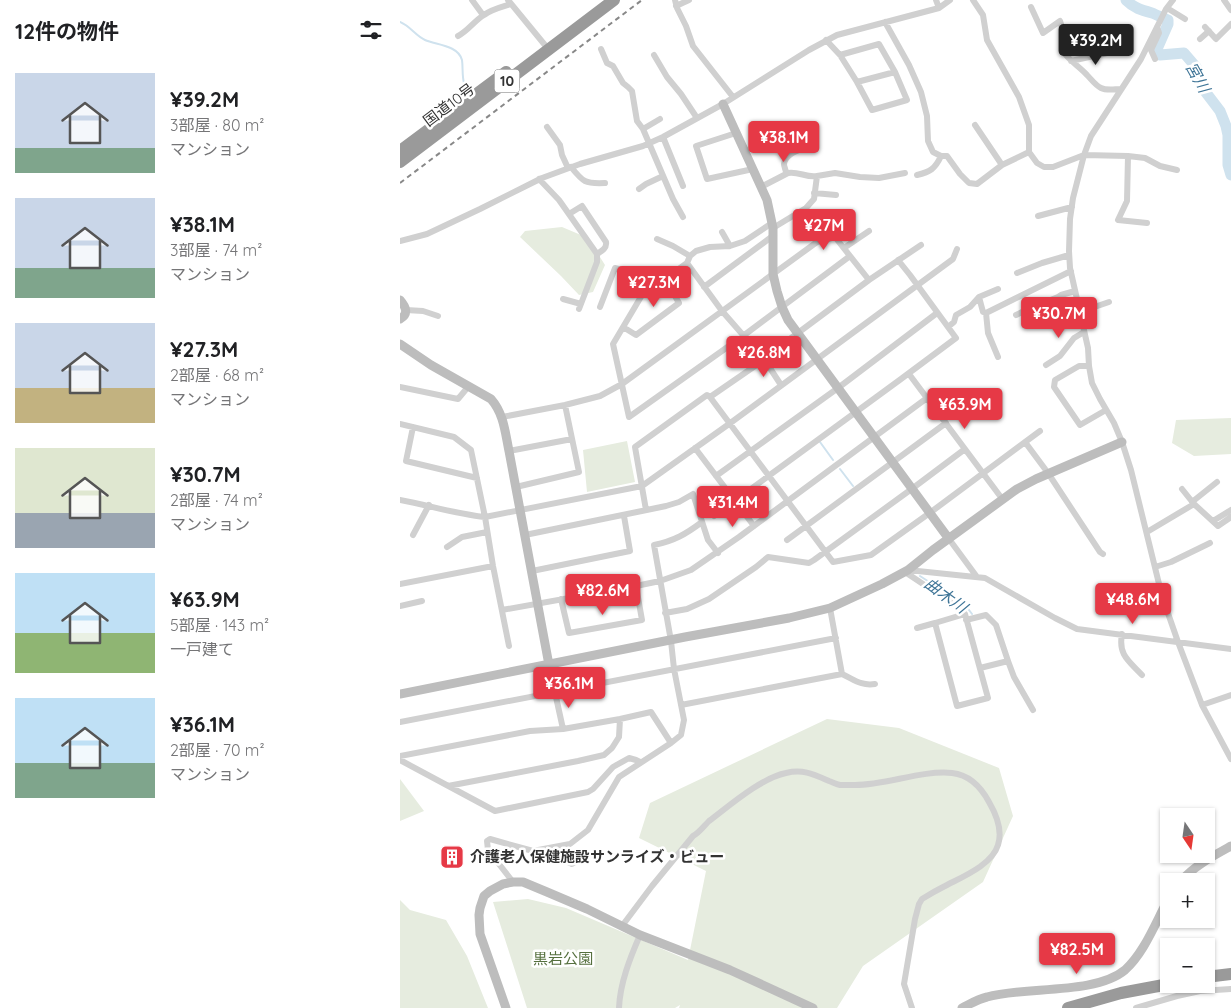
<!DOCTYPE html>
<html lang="ja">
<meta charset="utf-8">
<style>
body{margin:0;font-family:Quicksand,"Noto Sans JP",sans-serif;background:#f6f6f6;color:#202124;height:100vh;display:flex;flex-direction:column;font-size:19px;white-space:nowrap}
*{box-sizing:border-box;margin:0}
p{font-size:16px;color:#757577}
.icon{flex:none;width:28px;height:28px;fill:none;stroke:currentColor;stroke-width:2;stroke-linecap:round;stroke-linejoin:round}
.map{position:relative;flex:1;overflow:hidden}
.sheet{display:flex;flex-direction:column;background:#fff;width:400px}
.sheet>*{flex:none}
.needle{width:32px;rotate:167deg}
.tools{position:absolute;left:760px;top:808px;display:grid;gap:10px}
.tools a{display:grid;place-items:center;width:55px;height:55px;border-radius:0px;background:#fff;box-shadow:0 1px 4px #0004;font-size:25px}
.price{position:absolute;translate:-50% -42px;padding:0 11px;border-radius:5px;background:#e63946;color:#fff;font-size:16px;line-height:32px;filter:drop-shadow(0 1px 2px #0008)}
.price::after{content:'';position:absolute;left:50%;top:30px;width:15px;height:11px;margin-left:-8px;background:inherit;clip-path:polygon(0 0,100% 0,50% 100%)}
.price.on{background:#222;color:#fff}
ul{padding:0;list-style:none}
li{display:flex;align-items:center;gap:15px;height:125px;padding:0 15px}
li span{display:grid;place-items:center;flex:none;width:140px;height:100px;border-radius:0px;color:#555}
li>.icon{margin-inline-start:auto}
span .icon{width:60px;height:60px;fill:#fffc;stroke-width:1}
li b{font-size:21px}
h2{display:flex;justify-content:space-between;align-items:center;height:60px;padding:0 15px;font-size:21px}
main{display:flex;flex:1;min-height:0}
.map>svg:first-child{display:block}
.green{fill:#e6ecdf}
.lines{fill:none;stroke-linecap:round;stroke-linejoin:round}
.stream{stroke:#cfe2ee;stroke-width:2}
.river{stroke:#cfe2ee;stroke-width:11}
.street{stroke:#d0d0d0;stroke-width:6}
.secondary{stroke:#bdbdbd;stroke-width:9}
.highway{stroke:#9a9a9a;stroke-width:12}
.rail{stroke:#888;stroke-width:2;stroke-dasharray:5 4;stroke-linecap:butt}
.labels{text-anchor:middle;stroke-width:5;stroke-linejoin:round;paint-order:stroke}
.shield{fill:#fff;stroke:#707070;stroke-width:1}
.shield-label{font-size:14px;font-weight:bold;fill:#333}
.street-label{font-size:15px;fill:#333;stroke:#fff}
.poi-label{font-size:15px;font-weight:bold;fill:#333;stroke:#fff;text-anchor:start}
.park-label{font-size:15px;fill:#56703f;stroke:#fff}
.water-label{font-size:16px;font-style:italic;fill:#3f7597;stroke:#fff}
</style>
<main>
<section class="sheet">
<h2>12件の物件<svg class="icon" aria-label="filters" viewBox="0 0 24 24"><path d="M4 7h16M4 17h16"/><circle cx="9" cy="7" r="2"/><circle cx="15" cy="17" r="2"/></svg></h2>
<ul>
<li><span style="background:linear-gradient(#c9d6e8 75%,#7fa58c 0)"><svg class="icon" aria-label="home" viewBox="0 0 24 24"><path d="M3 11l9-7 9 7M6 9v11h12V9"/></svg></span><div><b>¥39.2M</b><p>3部屋 · 80 m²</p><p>マンション</p></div></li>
<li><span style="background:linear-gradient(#c9d6e8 70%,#7fa58c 0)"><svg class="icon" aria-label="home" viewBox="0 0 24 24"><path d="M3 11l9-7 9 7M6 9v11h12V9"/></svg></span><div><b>¥38.1M</b><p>3部屋 · 74 m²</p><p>マンション</p></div></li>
<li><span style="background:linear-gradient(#c9d6e8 65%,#c2b280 0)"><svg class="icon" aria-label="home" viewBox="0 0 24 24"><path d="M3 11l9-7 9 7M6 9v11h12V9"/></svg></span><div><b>¥27.3M</b><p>2部屋 · 68 m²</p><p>マンション</p></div></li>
<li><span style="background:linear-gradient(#dfe7d0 65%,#9aa5b1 0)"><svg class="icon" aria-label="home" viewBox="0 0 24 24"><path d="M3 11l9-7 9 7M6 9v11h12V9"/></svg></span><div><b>¥30.7M</b><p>2部屋 · 74 m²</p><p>マンション</p></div></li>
<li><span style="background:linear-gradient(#bfe0f5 60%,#8fb573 0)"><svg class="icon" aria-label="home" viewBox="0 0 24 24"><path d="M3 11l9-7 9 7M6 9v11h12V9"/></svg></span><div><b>¥63.9M</b><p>5部屋 · 143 m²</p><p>一戸建て</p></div></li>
<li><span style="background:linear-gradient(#bfe0f5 65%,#7fa58c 0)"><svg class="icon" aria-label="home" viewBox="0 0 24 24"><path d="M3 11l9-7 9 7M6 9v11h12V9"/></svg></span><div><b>¥36.1M</b><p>2部屋 · 70 m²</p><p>マンション</p></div></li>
</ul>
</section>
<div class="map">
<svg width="831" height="1008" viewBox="0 0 831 1008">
<rect width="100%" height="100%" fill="#fff"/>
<path class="green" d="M162,227L188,238L205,265L193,292L179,295L161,276L120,237L125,231Z
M831,418V454L794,456L772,443L776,420Z
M227,441L235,482L187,492L183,450Z
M427,719L499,728L599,768L613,816L583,882L463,966L437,1008H279L280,1005L275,1008H127L93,902L128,899L166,908L288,960L306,871L239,838L250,803Z
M0,779L24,811L0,821Z
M0,900L10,910L46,920L67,956L88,1008H0Z"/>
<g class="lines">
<path class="stream" d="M0,22C10,26 16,36 25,40C36,45 58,45 62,60C63,67 62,76 64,83
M420,442L433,460
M440,469L453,486
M520,576L566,606L572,614"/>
<path class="river" d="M726,0C734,8 741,10 752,13C757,15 763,18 768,20V24L757,49L760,55L784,53L796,67L804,90L820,111L826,126L828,135V165L831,175"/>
<path class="street" d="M72,0L83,15
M108,0L149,50
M275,0L277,8L286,26L293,46L333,97
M536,0L539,8
M573,0L583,15L587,40L619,97L629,125V152L637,163L644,167H653L684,155L728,156L727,201L718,220L747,223
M773,0L766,9L741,59L691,136L684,155L673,198L670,219L669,251L670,268L688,348L689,366L692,383L700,399L714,423L722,442L731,470L762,596L778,642L802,705L831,759
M824,0L831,10
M276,6L289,0
M631,7L643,33L660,21L665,37L662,50C669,61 679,66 687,75C692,80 695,85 701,88C707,91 715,89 721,89
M767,8L785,19
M485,22L509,65L521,92L527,116L528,141L533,152L541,156H547L560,174L569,183L577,184L602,165L629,152
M805,27L816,39L831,24
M688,30L695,56
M58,36C68,31 74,21 84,15C92,9 102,7 111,4
M800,39L809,31
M426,40L440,55L457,82L472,110L507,100L495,72L479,44L440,55
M201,49L207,63L213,66L223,83L228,87L232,91L237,121L243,129
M254,55L267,77L281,94L297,118
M755,59L751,50L759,33L757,27
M671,61L716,51
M457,82L495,72
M260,119L243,129L273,199L283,217
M575,125L602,165
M147,127L160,145L162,155L168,168
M336,133L296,146L307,179L353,169
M263,137L283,186
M728,156L745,158L760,166L777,170
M171,167C183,182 185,184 205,183
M386,173C386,170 384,167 384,164C385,156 394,152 401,149
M517,175C530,172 535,169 541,156
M139,179L159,200L197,254V262L179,309
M361,187L388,173C398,171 407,178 417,176
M239,189L246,184L263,176
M414,193L436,195
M169,214L182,206L206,242C207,248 202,251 197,254
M638,216L672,207
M372,223L345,241L330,246L310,247L296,251L290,256L287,263L265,279L245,290L213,344L229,417L343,336L450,256
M373,228L406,208L414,199L417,176L435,173L460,177L479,178L505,173
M322,232L330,246
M257,239L273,246L290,256
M0,241L27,234L80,209L142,178L180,164L243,146L263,137L323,104L409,50L437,35L539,8L550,0
M444,248L469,231
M287,263L322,311L364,359L381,385
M617,273L642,263L669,255
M304,287L374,235
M579,297L583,312L586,313L671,271
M163,299L181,304
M200,307L215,268C231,272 235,278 245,290
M6,310L23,311L38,316
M680,312L709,302
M586,313L588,333L598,357
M616,315L626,310L658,297L661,295L675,291
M223,327L236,335L279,303L265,279
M548,327L554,322L556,315L570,307L579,297L598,289
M646,365L660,356L674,338L684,332
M689,366H679L655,380L654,387L680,425L706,410
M509,374L603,500
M0,387L58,399L68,387
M310,397L433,562L471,555L531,512L640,431
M102,417L165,405L200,396L222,384L417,242L435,237L469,280
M0,424L54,437L71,450L85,517L93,566L109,646
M13,427L6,461L77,478
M625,442L648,473L700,552L703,554
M295,448L354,526
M109,451L172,439
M316,476L438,388L537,313
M116,487L179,472L165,405
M782,489L794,504
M0,500C28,505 56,514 85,517L242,486L329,424L553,259L557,249
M792,502L817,482
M246,510L235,447L307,395L310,397L355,366L371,353L469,280L521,245
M314,516L501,379L556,338L510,275L498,260
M813,521L831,510
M747,532L794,504L818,526L831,517
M13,535L29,505
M125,535L266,506L279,502L293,494L308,540L318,553
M549,539L577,577
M387,540L546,423
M47,547L62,537L87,532
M755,567L771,562L810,543
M508,570L585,578L655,618L677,629L831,649
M132,571L230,551L224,516
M505,572L559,608L565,614L588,698L557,706L535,623L565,614
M0,584L93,566
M161,599L169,633L242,620L236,586
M0,606L22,601
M102,610L236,586L260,581L291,570L339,537L527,398
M265,613L287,609L309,599L356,567L368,557L409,563L414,560L513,488L565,449
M566,620L586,615L596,625L608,661L580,668
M517,628L535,623
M722,634C718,655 729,661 742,675
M608,661L614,677L633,710
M149,665L163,729
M442,674C455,680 461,686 475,684
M281,705L442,674L430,608
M802,705L831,695
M0,722L436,638
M0,756L130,731L163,729L220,719L251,712L271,743
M0,760L95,811L188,792L193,789L213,767L229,758L236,760L240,762
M48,786L178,761L204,755L212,748L219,737L220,719
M160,846L168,862L172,864L190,854
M113,882L88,850L87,841L90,839L133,851L170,844L188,830L219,777L271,743L281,735L284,720L274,669L271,641L254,545C274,541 286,534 302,522
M222,926L252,886L293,836C299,833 304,826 309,821C329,806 361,778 386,773C403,769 413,774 429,781C432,782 436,784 440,785C444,785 450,785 455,785C487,785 521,770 552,773C570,775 581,787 589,802C596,814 603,830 598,845C592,865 562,877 545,886C537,890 530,894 522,899L519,904L515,919L504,984L512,1008
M219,1008C220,983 230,958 240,935
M736,1008L777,996L800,991L831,989"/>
<path class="secondary" d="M323,104L367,200L373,228V274L377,291L382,307L388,320L549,539
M0,300C6,307 9,314 0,319
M0,344L31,365L91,399C104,414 105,432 109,451L149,665
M0,694L285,637L389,618L430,608L482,584L508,570L533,550L617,489L636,479L722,442
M781,881C794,866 813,856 831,846
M106,1008L80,934L79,915L80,908L84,896L90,891L103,884L113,882H123L147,892L187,909L240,935L330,970L413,1008
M562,1008C570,1004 578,999 587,997C625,986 695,995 725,970C745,952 756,921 769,898"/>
<path class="highway" d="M0,151L106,72
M0,162L214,0
M806,977L831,974
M668,1008L721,993L769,984"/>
<path class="rail" d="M0,183L242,0"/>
</g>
<defs>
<g id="building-square" transform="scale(1.25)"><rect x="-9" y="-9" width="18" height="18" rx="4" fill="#e63946" stroke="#fff"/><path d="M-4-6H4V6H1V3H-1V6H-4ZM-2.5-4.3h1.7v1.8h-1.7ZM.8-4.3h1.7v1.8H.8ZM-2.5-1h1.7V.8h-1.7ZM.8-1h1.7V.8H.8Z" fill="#fff"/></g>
</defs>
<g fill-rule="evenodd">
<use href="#building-square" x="52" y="857"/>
</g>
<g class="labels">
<rect class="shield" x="94.5" y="69.5" width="25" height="23" rx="4"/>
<g class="shield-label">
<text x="107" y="86">10</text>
</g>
<g class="street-label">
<text transform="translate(49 105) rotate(-37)" y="5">国道10号</text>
</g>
<g class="poi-label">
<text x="70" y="862">介護老人保健施設サンライズ・ビュー</text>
</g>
<g class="park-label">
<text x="163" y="964">黒岩公園</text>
</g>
<g class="water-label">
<text transform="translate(798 77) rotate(61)" y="6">宮川</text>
<text transform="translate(546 595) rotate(36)" y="6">曲木川</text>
</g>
</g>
</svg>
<div class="tools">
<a><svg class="needle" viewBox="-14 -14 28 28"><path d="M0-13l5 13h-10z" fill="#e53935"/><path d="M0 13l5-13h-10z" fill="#757577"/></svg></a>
<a>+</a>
<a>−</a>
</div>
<b class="price on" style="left:696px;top:66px">¥39.2M</b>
<b class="price" style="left:384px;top:163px">¥38.1M</b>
<b class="price" style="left:424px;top:251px">¥27M</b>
<b class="price" style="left:254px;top:308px">¥27.3M</b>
<b class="price" style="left:659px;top:339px">¥30.7M</b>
<b class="price" style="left:364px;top:378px">¥26.8M</b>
<b class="price" style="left:565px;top:430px">¥63.9M</b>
<b class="price" style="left:333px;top:528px">¥31.4M</b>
<b class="price" style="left:203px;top:616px">¥82.6M</b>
<b class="price" style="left:733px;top:625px">¥48.6M</b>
<b class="price" style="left:169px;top:709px">¥36.1M</b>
<b class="price" style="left:677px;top:975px">¥82.5M</b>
</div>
</main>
